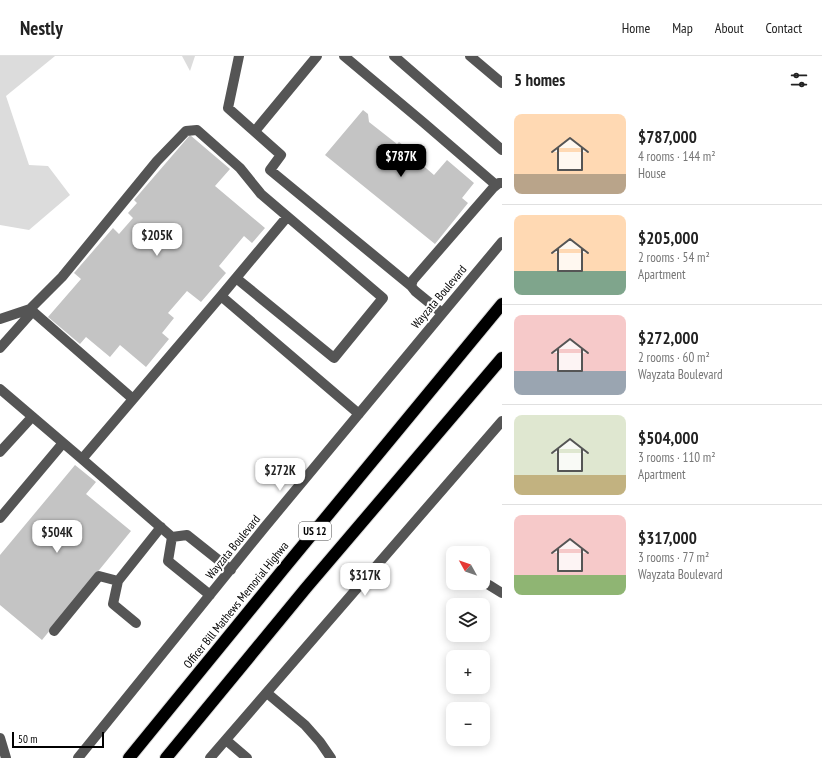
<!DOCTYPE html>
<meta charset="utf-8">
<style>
body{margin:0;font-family:"PT Sans Narrow",sans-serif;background:#f6f6f6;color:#222;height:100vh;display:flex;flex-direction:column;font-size:15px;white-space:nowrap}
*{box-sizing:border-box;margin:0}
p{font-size:13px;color:#767676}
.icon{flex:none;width:22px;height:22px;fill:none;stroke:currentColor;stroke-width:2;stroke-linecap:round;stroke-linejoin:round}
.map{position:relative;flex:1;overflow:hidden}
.panel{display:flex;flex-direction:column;background:#fff;width:320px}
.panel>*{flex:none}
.needle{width:26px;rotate:310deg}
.controls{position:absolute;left:446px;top:490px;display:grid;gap:8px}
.controls a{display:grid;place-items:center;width:44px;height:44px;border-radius:8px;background:#fff;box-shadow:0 2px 10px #0003;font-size:20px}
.scale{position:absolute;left:12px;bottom:10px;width:92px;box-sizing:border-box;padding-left:4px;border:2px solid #000;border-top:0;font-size:11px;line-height:14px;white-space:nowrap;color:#000;-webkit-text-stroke:3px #fff;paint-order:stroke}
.price{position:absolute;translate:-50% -34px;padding:0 9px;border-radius:8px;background:#fff;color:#222;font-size:13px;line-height:26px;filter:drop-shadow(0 1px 2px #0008)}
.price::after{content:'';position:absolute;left:50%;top:24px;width:12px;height:9px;margin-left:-6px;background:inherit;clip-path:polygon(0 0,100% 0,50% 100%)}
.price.current{background:#000;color:#fff}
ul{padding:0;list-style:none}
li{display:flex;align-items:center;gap:12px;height:100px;padding:0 12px}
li+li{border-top:1px solid #e0e0e0}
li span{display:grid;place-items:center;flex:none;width:112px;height:80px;border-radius:8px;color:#555}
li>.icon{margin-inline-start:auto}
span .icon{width:48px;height:48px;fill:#fffc;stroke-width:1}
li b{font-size:17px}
h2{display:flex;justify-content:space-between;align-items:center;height:48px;padding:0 12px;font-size:17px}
header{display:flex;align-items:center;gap:24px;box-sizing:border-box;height:56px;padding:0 20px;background:#fff;border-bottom:1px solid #e0e0e0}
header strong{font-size:19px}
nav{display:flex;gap:22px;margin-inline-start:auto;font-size:14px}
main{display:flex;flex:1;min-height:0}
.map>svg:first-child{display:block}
.green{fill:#dcdcdc}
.building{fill:#c4c4c4}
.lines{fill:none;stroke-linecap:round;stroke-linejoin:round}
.highway-casing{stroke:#dbdbdb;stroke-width:14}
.minor{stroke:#555;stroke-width:10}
.highway{stroke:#000;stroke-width:12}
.labels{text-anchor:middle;stroke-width:4;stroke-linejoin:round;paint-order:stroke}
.shield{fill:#fff;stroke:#4c4c4c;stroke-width:1}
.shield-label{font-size:11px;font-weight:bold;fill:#000}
.street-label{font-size:12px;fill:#000;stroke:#fff}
</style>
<header>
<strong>Nestly</strong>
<nav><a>Home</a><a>Map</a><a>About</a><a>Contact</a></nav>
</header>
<main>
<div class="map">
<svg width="502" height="702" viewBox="0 0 502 702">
<rect width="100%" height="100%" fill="#fff"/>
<path class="green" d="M0,0H55L6,40L29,109L48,110L70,139L29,174L0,169Z
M182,0H195L190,15Z"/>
<path class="building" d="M363,54L368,58L369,66L397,88L399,86L407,92L405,94L434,119L447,104L474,127L462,142L468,147L435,188L325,99Z
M190,79L230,113L215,130L265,172L252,187L244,180L219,210L226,217L201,246L187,235L168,257L174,262L162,277L169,283L146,311L120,289L110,301L86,281L80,288L48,261L81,223L74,217L113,172L119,178L133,162L128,157L137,147L134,144Z
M75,409L96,426L86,438L131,475L42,584L0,549V499Z"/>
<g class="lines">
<g class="highway-casing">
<path id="highway" d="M129,702L285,511L502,248
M166,702L306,532L502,302"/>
</g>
<path class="minor" d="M239,0L228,52L281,99L270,114L411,230
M344,0L424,67L496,129
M394,0L502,94
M470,0L502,27
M255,75L317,0
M236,222L287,161
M30,253L133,343
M442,257L415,235L411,230L413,224L493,132L499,127H501
M0,263L30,253L62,221L157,105L186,75L197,74L240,112L261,138L383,242L334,302L236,222L221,240
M0,292L33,255
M0,333L82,403
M0,396L32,361
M0,462L63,387
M172,481L168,505L210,539
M231,514L187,479L172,481L82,403L221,240L359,358
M118,525L113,548L136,567
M489,529L502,537
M54,575L99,520L118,525L161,471
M267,637L305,669L320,686L331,702
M0,682L6,702
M226,684L247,702
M78,702L264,472L441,259L502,186
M210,702L502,365"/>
<use href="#highway" class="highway"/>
</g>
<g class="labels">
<rect class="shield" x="299" y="466" width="32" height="18" rx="3"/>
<g class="shield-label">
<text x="315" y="479">US 12</text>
</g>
<g class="street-label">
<text transform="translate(439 241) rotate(-50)" y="4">Wayzata Boulevard</text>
<text transform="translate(233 491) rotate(-51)" y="4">Wayzata Boulevard</text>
<text transform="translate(236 549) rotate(-51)" y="4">Officer Bill Mathews Memorial Highwa</text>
</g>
</g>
</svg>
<div class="controls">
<a><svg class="needle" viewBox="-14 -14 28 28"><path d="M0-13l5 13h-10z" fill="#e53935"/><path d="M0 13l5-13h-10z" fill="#767676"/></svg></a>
<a><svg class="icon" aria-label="layers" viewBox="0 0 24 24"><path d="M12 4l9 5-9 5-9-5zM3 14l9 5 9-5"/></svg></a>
<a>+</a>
<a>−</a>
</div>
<div class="scale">50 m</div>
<b class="price current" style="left:401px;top:122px">$787K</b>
<b class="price" style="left:157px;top:201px">$205K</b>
<b class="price" style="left:280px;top:436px">$272K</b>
<b class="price" style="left:57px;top:498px">$504K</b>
<b class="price" style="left:365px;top:541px">$317K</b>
</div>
<section class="panel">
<h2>5 homes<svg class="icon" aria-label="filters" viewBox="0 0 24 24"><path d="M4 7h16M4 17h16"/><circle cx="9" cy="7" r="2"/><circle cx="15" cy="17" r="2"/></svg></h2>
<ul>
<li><span style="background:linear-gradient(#ffd9b3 75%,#b9a48a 0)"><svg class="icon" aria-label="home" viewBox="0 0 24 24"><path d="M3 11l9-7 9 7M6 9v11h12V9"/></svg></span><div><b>$787,000</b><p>4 rooms · 144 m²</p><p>House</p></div></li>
<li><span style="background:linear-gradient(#ffd9b3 70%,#7fa58c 0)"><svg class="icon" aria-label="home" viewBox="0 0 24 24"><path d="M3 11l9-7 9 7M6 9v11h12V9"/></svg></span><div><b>$205,000</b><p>2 rooms · 54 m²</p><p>Apartment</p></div></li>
<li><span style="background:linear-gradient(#f6c9c9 70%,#9aa5b1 0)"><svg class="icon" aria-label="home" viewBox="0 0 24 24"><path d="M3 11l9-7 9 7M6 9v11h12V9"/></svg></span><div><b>$272,000</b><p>2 rooms · 60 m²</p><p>Wayzata Boulevard</p></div></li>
<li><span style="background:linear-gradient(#dfe7d0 75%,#c2b280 0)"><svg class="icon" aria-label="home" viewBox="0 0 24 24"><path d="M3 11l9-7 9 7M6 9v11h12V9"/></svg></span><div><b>$504,000</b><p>3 rooms · 110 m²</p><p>Apartment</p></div></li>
<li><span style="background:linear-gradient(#f6c9c9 75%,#8fb573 0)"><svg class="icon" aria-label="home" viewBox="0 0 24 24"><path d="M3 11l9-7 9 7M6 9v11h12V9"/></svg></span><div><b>$317,000</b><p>3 rooms · 77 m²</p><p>Wayzata Boulevard</p></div></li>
</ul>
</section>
</main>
